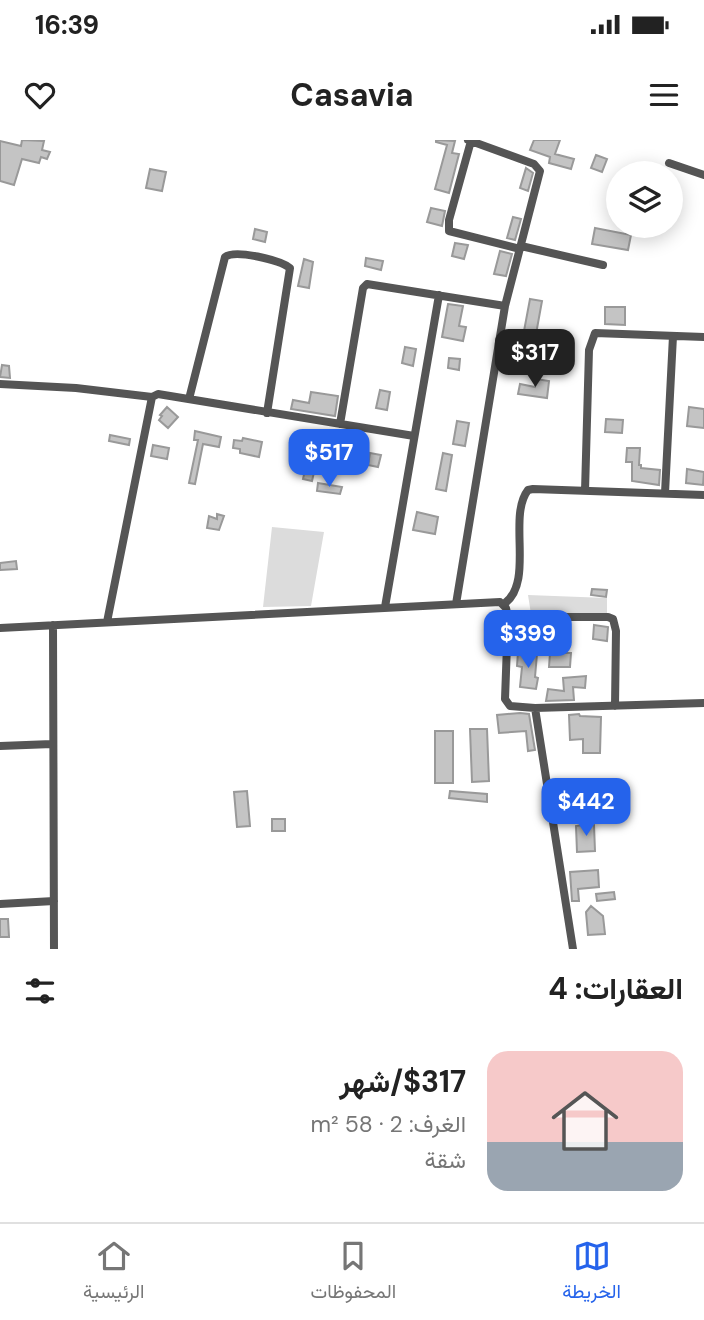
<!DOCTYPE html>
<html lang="ar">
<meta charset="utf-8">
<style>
body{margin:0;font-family:"DM Sans",Vazirmatn,sans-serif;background:#f2f2f2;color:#222;direction:rtl;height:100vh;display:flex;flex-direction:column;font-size:26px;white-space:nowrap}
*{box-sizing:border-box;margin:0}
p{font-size:23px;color:#767676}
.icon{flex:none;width:38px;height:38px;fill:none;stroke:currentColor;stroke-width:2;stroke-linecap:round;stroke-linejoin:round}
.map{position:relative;height:809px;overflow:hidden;direction:ltr}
.panel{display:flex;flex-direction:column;background:#fff;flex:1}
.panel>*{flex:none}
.fabs{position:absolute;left:606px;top:21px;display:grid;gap:14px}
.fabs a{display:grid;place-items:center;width:77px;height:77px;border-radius:50%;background:#fff;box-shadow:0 4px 18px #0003;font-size:35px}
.price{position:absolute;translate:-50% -60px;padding:0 16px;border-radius:14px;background:#2563eb;color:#fff;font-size:23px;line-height:46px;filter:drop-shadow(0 2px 4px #0008)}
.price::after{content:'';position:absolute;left:50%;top:42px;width:21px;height:16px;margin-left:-10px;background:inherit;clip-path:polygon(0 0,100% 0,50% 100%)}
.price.on{background:#222;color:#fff}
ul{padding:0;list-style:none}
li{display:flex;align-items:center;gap:21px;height:175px;padding:0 21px}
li+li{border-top:2px solid #e0e0e0}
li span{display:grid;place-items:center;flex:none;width:196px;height:140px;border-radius:21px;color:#555}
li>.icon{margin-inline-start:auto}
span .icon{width:84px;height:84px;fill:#fffc;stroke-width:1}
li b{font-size:30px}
h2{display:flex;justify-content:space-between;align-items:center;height:84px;padding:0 21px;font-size:30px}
.status{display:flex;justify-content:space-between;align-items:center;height:49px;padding:0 35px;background:#fff;direction:ltr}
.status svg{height:19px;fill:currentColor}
header{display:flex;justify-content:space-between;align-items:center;height:91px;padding:0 21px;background:#fff;font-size:32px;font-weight:700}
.menu{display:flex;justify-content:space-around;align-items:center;height:98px;border-top:2px solid #e0e0e0;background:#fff;font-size:19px;color:#767676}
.menu a{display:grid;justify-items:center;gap:4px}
.menu .on{color:#2563eb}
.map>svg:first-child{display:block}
.green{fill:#dcdcdc}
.building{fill:#c4c4c4;stroke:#999;stroke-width:2}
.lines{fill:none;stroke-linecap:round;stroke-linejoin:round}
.street{stroke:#555;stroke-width:8}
</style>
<div class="status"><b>16:39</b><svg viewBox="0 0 49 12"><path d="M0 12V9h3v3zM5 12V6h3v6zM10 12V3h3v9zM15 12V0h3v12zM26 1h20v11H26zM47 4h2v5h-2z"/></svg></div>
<header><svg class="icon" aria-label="menu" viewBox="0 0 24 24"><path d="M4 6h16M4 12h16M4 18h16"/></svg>Casavia<svg class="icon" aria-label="heart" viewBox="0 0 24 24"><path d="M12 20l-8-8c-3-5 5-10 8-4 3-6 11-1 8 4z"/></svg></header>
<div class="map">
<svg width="704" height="809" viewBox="0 0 704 809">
<rect width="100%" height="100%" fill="#fff"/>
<path class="green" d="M272,387L324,392L311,466L263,467Z
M528,455L607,458V473L531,474Z"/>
<path class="building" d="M22,0L44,1L42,10L50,12L47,19L41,17L39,23L22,19L14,45L0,41V1L21,6Z
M436,0L455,1L452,13L459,14L449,53L435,49L447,5L436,2Z
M534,0H560L555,14L574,19L571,29L549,23L550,17L530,10Z
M596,15L607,19L602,32L591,28Z
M645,23L658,27L656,33L643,31Z
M526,28L533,33L528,51L520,48Z
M150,29L166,32L162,51L146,48Z
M431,68L445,71L442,86L427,82Z
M513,77L521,79L515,100L507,98Z
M595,88L631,95L628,110L592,104Z
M255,89L267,92L265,102L253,99Z
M455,103L468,105L464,119L452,116Z
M500,111L512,114L506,136L494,134Z
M366,118L383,121L381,130L365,126Z
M304,119L313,122L309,148L298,146Z
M530,159L542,161L536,194L557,195L556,210L537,209L533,223L520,220L527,191H524Z
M448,164L463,166L459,186L466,187L463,201L442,197Z
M605,167H625V185L605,184Z
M405,207L416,209L413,226L402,223Z
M449,218L460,219L459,230L448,228Z
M2,225L9,226L10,238L0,237Z
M536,239L549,241L547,258L518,254L520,244L535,247Z
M380,250L390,252L387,270L376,268Z
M311,252L338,256L335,276L291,269L293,260L309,263Z
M167,267L178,277L168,288L159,280L162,276L160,275Z
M689,267L704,269V288L687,286Z
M606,279L623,280L622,293L605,292Z
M457,281L469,283L465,306L453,304Z
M195,291L221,297L219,307L203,304L195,344L189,343L198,300H194Z
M110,295L130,299L129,305L109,301Z
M243,298L262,302L259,317L240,313V309L233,308L234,300L242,301Z
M333,300L348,302L347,315L331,313Z
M153,305L169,308L167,319L151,316Z
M627,308H640L639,325H641V328L660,330L659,345L632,341V322H626Z
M370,313L381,315L378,327L368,325Z
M443,313L452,315L446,351L436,349Z
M306,326L315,328L312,341L303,339Z
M687,329L704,332L703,345L686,343Z
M318,343L342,347L340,354L317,351Z
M417,372L438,377L435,394L413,390Z
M217,374L224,376L219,390L207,388L209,376L217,379Z
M16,421L17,429L0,430V423Z
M592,449L607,450L606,457L591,455Z
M531,480L546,481V502L531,503Z
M594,485L608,487L607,501L593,499Z
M518,512L537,514L535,537L538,538L536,549L520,547L522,527L517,526Z
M550,513H571L570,527H549Z
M586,536L585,548L573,547L574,560L546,561L548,549L564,551L563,538Z
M520,573L529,574L535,610L528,611L526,591L499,593L497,575Z
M579,574L580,576L601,577L600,613H583V599L570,600L569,575Z
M470,589H487L489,641L472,642Z
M435,591H453V643H435Z
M247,651L250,686L237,687L234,652Z
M450,651L487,654V662L449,658Z
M272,679H285V691H272Z
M583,683L594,685L595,711L577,712L576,686L583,685Z
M598,730L599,747L578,749L579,761H572L570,732Z
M614,752L615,759L597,761L596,754Z
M591,766L603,776L605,794L588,795L586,772Z
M0,779H8L9,797H0Z"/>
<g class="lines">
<path class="street" d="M471,1L449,80V91L520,109
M669,23L704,35
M521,106L603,125
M0,244L76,248L152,257L158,254L414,296
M189,259L225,117C235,109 280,120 290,128L267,273
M340,284L363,148L367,144L505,166
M585,351L589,210L595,193L704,197
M665,353L673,196
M456,464L505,166L540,31L534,24L468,0
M504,464C535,442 507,377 528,350L533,349L704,355
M385,467L439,155
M558,477H608L613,479L616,491L615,566
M107,482L152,257
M53,485L54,809
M0,488L500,462L506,468L508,477L505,559L510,566L535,568L704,563
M535,568L573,809
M0,606L52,604
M0,764L54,761"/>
</g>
</svg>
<div class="fabs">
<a><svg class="icon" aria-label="layers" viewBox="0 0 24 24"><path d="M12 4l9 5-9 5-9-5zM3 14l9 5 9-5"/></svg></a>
</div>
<b class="price on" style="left:535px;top:249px">$317</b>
<b class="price" style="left:329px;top:349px">$517</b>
<b class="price" style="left:528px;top:530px">$399</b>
<b class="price" style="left:586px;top:698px">$442</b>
</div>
<section class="panel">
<h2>العقارات: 4<svg class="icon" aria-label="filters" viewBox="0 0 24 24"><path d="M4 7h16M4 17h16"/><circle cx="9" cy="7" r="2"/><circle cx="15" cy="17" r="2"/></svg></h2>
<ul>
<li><span style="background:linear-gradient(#f6c9c9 65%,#9aa5b1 0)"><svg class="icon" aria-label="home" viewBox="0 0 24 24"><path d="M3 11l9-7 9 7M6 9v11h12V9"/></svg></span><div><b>$317/شهر</b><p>الغرف: 2 · 58 m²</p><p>شقة</p></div></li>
</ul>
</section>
<nav class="menu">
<a class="on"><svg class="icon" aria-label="map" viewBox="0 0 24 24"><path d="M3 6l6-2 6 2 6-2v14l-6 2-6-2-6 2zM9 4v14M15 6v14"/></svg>الخريطة</a>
<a><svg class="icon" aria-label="saved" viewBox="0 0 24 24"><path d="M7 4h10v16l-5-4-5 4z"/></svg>المحفوظات</a>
<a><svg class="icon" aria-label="home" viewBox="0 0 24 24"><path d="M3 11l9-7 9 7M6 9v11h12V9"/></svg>الرئيسية</a>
</nav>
